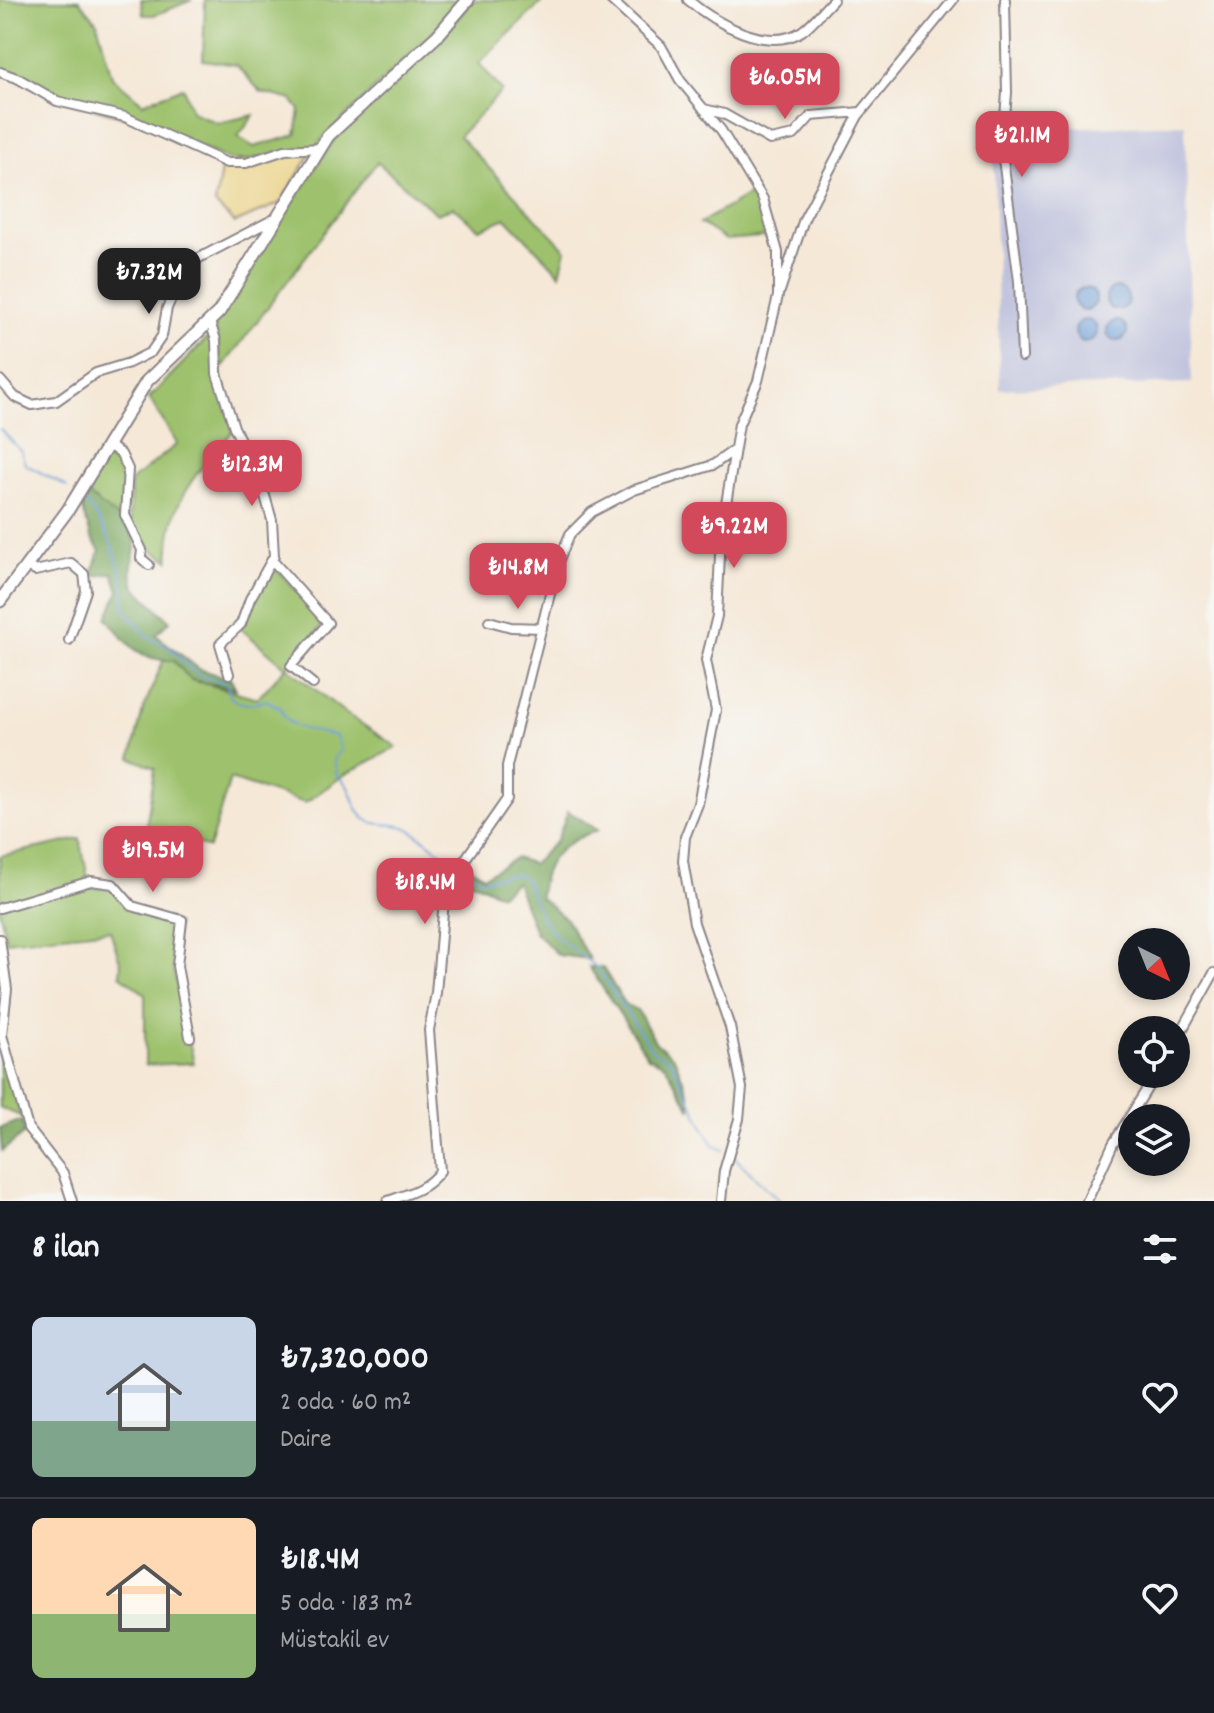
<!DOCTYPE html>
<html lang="tr">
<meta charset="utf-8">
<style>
body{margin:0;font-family:Dekko,sans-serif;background:#20242c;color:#f1f3f6;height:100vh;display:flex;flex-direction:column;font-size:30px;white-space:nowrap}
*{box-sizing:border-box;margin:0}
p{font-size:26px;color:#9ea1a6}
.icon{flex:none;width:44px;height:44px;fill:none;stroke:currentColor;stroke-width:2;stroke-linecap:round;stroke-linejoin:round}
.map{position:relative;height:1201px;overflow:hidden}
.details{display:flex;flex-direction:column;background:#171b24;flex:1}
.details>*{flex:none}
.needle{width:52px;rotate:137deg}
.controls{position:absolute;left:1118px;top:928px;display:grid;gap:16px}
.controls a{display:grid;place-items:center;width:72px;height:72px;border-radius:50%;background:#171b24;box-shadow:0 4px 12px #0003;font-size:40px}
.price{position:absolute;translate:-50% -68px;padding:0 18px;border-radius:16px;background:#d1495b;color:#fff;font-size:26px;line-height:52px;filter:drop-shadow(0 2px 4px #0008)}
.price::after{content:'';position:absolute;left:50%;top:48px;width:24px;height:18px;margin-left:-12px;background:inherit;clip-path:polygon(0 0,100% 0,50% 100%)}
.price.active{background:#222;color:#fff}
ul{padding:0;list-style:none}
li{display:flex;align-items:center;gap:24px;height:200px;padding:0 32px}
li+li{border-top:2px solid #363941}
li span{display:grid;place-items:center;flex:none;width:224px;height:160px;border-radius:12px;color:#555}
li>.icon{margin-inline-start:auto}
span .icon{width:96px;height:96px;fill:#fffc;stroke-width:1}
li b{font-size:34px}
h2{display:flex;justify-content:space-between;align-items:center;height:96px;padding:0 32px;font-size:34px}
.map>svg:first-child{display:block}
.industrial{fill:#bfc2dd}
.green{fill:#9dc16c;stroke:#607254;stroke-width:2}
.forest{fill:#7ea760;stroke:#50644e;stroke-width:2}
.sand{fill:#eeda9e;stroke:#887e6c;stroke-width:2}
.water{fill:#6e9dd7;stroke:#486089;stroke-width:2}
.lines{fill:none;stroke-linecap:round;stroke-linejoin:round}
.stream{stroke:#6e9dd7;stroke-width:2}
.street-casing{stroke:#8c8589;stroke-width:12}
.secondary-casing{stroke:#8c8589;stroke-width:15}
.street{stroke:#fff;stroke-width:8}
.secondary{stroke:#fff;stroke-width:11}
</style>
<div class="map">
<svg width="1214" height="1201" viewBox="0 0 1214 1201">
<rect width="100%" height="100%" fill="#f6f6f2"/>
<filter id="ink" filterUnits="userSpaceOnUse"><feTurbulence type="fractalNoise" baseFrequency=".0125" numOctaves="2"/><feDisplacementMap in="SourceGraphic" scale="16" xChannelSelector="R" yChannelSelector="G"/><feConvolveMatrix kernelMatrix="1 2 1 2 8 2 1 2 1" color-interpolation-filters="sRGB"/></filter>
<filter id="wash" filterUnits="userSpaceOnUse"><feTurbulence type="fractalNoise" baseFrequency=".006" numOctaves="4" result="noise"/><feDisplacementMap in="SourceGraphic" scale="32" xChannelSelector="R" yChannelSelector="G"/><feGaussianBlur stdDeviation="1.8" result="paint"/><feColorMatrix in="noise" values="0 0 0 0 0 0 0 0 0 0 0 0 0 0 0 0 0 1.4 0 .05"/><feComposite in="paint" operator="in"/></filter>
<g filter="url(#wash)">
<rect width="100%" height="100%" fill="#f5e8d7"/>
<path class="industrial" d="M1185,124L1192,383L1000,389L993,130Z"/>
<path class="green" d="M0,0H79L97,22L112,77L143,103L183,87L192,112L218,123L254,115L238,137L254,147L296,135L300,110L292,100L261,92L236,65L203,60L205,0H461L439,26L315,146L246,160H229L150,124L60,99L0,69Z
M141,0H192L155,15H143Z
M473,0H544L479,63L502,91L459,136L566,250L560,274L506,218L479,229L453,207L437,214L377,162L222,368L214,323L334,139L444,35Z
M754,192L770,236L726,240L700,223Z
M211,334L234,430C197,473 167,500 169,560C123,536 130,528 131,481L177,444L149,398Z
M108,449C133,465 126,498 126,524L87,494Z
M272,564L325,622L287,667L345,713L397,747L344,775L305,803L230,779L209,848L146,827L155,768L131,758L143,710L163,661H174L191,680L258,698L286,667L241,629L251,600Z
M80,839L90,888H111L132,911L177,924L173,969L194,1063L145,1065V994L120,975L121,965L110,930L6,941L0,912V856Z
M0,1046L21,1116L0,1108Z"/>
<path class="forest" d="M87,494L126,524L136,543L131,571L135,587L170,621L156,635L199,669L231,679L236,689L191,680L174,661C139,661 127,644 107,618L119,591L113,573L91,577L100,551L91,537L81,503Z
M568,811L598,830C563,842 543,858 540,897L566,919L589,959L558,955L535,932L516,882L500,894L460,876L467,865L484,876L516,858L533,864L557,840Z
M589,967L603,968L624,1003L638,1011L656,1043L674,1057L689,1094L691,1110L665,1065L648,1057Z
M22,1120L25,1133L2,1151L0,1128Z"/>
<path class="sand" d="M314,149L280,203L235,223L215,204L222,165Z"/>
<path class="water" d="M1074 299a11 11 0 1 1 22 0a11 11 0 1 1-22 0Z
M1106 299a11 11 0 1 1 22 0a11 11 0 1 1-22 0Z
M1075 331a11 11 0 1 1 22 0a11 11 0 1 1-22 0Z
M1107 331a10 10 0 1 1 20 0a10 10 0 1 1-20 0Z"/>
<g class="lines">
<path class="stream" d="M0,429L21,451L25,464L67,487
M83,500C108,527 127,572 124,609L147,636L170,648L189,667L201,676L227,683L230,697C242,706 253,705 266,700L281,708C284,730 318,731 336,736L341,750L334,758L337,775C353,786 350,802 362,816C373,828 391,822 404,827C422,834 439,853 455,864
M464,869L482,880L513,874L525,878L542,919L556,936L597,968L653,1051L671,1061L705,1130L715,1146L724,1150
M732,1155L780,1201"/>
</g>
</g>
<g filter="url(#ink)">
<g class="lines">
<g class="street-casing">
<path id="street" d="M611,0L661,46L680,80L721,130L763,199L778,252V296L758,381L739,424L721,535L717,616L706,660L716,710L698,804L685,837L683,861L694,923L730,1027L742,1088L739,1119L724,1171L721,1201
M688,0C714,22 768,54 802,31C813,23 823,10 833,0
M1005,0L1007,93L1002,151L1019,281L1022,357
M0,72L19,79L57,101L125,117L227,163H246L285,150L321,148
M704,109L724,114L770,140L794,135L811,116L861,112
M780,291L804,219L858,116L953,0
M210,322L216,340L217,374L234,427L263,489L272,520L274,556L250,599L241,624L220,644L229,674
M0,380L15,397L32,405L56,401L96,373L129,363L151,352L162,336L167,308L182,277L199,258L274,219
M107,444L121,454L128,469L125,515L142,550L141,558L149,565
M272,560L328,623L291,666L313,684
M28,566L35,571L71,563L84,574L86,591L69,640
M489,621L511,627L542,628
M0,908L91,881L113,884L132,906L182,920L177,966L190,1037
M0,939L7,989L2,1035L28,1128L63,1173L72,1201
M1176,1041L1214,973
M388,1201C408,1194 427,1189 440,1171L429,1030L436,993L444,900L457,871L507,799V766L558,562L570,534L592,512L634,490L713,465L734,450
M1087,1201L1113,1144L1156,1074"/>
</g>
<g class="secondary-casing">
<path id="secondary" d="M0,601L68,510L147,381L219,312L328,136L438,35L468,0"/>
</g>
<use href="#street" class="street"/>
<use href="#secondary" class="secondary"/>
</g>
</g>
</svg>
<div class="controls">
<a><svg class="needle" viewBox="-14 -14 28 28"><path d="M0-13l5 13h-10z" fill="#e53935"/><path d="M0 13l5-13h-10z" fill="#9ea1a6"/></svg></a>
<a><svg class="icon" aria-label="locate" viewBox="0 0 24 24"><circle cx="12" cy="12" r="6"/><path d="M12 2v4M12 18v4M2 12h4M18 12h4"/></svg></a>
<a><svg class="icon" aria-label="layers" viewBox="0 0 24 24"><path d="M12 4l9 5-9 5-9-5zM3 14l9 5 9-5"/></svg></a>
</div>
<b class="price" style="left:785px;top:121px">₺6.05M</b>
<b class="price" style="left:1022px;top:179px">₺21.1M</b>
<b class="price active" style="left:149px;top:316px">₺7.32M</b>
<b class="price" style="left:252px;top:508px">₺12.3M</b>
<b class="price" style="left:734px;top:570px">₺9.22M</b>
<b class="price" style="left:518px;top:611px">₺14.8M</b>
<b class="price" style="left:153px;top:894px">₺19.5M</b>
<b class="price" style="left:425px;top:926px">₺18.4M</b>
</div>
<section class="details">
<h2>8 ilan<svg class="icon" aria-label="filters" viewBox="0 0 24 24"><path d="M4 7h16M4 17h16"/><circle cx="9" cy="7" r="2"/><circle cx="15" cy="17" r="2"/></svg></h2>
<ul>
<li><span style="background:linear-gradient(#c9d6e8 65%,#7fa58c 0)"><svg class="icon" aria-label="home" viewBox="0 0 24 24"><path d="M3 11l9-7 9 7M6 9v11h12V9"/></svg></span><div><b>₺7,320,000</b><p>2 oda · 60 m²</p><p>Daire</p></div><svg class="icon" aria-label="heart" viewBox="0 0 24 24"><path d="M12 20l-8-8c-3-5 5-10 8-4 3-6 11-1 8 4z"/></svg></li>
<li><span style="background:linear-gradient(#ffd9b3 60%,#8fb573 0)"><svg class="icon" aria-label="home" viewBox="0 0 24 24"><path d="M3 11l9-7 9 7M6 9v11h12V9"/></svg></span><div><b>₺18.4M</b><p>5 oda · 183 m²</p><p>Müstakil ev</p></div><svg class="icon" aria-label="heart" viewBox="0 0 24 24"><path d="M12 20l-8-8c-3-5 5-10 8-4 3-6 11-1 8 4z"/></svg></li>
</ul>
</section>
